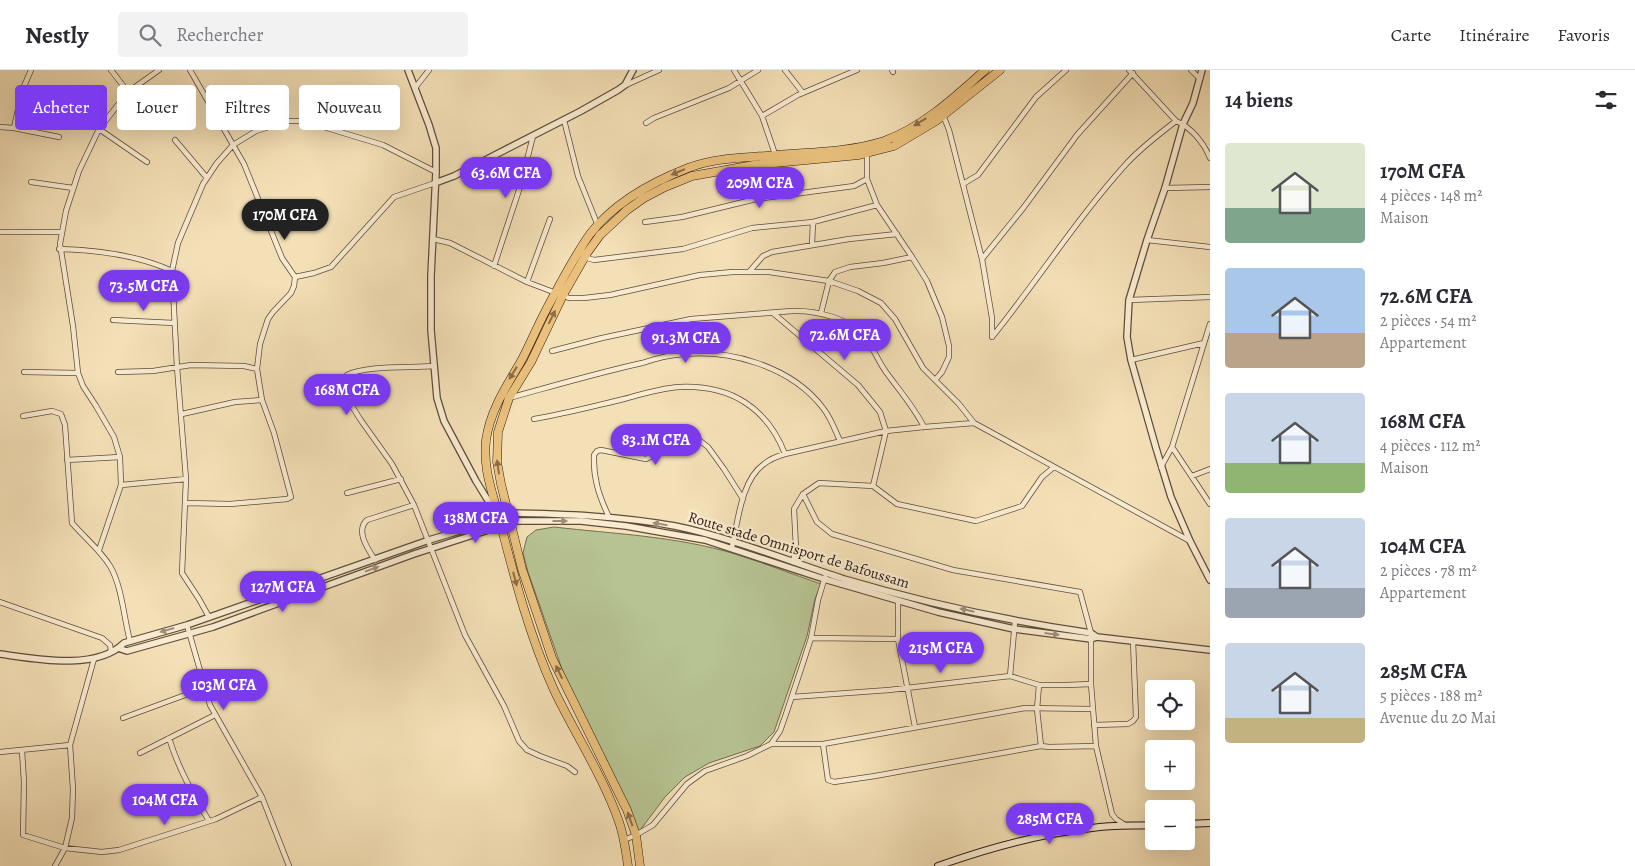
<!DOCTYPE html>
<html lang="fr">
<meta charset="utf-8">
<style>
body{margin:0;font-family:Alegreya,serif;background:#f2f2f3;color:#2b2b33;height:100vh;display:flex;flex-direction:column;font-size:19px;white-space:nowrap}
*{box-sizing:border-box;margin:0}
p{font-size:16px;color:#7c7c81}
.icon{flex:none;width:28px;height:28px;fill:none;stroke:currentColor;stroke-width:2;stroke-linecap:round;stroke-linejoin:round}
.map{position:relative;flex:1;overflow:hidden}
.sheet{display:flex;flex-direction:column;background:#fff;width:425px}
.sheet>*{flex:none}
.banner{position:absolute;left:15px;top:15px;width:475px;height:45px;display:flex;gap:10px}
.controls{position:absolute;left:1145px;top:610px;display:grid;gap:10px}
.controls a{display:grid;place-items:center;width:50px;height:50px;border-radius:5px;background:#fff;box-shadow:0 5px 20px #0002;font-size:25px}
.price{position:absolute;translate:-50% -42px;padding:0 11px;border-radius:18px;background:#7c3aed;color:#fff;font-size:16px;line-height:32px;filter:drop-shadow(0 1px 2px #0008)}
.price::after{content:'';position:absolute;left:50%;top:30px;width:15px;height:11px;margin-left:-8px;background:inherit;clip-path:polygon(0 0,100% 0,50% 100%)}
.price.on{background:#222;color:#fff}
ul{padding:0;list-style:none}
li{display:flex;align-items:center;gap:15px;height:125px;padding:0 15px}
li span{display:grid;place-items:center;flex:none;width:140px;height:100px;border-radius:5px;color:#555}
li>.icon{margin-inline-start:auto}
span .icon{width:60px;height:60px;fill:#fffc;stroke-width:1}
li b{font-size:21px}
h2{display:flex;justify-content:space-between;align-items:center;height:60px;padding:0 15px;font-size:21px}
.tag{padding:0 18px;border-radius:5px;background:#fff;box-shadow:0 5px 20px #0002;font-size:18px;line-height:45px}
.tag.on{background:#7c3aed;color:#fff}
header{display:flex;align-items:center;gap:30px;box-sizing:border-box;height:70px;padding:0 25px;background:#fff;border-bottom:1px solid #e1e1e2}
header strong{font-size:24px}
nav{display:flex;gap:28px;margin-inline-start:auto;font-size:18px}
.search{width:350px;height:45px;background:#f2f2f3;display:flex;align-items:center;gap:12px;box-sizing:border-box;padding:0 18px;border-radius:5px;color:#7c7c81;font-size:19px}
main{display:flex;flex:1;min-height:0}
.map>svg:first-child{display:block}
.green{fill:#b7c392;stroke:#726e52}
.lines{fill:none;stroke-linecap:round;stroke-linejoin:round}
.minor-casing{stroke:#604c3b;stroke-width:6}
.tertiary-casing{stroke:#604c3b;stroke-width:8}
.secondary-casing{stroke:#2e1a12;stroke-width:8}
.primary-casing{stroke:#2e1a12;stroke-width:9}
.minor{stroke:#f8ebd0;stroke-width:4.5}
.tertiary{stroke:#f8ebd0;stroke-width:5.5}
.secondary{stroke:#f8ebd0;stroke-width:6}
.primary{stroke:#eac07c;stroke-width:8}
.oneway{fill:#8c6d47}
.oneway2{fill:#9d8d7a}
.labels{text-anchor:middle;stroke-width:4.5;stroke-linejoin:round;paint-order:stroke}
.street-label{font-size:15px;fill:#2e1a12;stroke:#f8ebd0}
</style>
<header>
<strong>Nestly</strong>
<div class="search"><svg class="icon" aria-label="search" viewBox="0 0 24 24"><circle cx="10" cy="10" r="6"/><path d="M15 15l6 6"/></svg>Rechercher</div>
<nav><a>Carte</a><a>Itinéraire</a><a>Favoris</a></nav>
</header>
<main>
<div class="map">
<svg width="1210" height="796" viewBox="0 0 1210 796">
<rect width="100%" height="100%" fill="#f4e0b7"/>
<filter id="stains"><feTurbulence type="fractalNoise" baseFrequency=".004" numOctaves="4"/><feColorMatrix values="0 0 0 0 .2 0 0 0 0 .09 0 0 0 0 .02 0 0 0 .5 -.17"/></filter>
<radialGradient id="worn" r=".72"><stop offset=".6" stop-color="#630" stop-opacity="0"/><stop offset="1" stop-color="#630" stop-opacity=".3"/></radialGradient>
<path class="green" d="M554,457C614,464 676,466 735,484C764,493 792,504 821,514L815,529L807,566L774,662L760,676L709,693L685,707L665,727L638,763L607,691L577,634L563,602L528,502L523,483L527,467L536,460Z"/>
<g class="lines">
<g class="minor-casing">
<path id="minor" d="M111,0L128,22
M190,0L244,94L282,188L295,207L314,203L331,197L394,127L435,113
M734,0L762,46L776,87
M785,0L803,23
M892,0L893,2
M1129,0L1176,51C1191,57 1204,73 1210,88
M1191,0L1200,9
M626,15L659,0
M415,18L429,0
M943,45L949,60L982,189L992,248V267C1038,210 1078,147 1127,93C1142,77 1159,64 1176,51
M762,46L798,25L857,0
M564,50L578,106L598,156
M646,53L654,48L729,18L758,0
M0,57L14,58L59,67
M14,58L22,21L31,0
M99,59L147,92
M175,70L207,108
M867,82V109L877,135L912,187L927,211L942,247L949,276V287L942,302L935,310
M31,112L73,118
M963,114L978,105L1036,27L1066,0
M1165,118L1210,117
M645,152L682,147L756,129L854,116L867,109
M0,162H62
M433,169L450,173L527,212L569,228H584L610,225L700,205L733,202H769L829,211L858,221L881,233L895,249L923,298L959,334L974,353
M1147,170L1210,177
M812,175L813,152
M59,179C97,180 138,185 172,201
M584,187L594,190L683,179L752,158L813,152L877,135
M982,189L1024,137L1077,65L1133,3
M494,196L521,114L533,66
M749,202L763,186L772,182L849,169L897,164
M527,212L550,149
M1129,230L1210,227
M773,243L858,315L880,342L886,361L873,416L819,413L803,424L794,439L796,478L793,492
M821,243L829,211L835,202L850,197L883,193L912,187
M113,250L174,253
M552,281L602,268L691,249L792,241C815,240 851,248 866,269C874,279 878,291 886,302C899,320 914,337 924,357
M1131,290L1204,273
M434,296C411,298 366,295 347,305L342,320L360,349L392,394L414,435L465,565L504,636L519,671L527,680L540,686L567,696L575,702
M24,302L78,303
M118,302L153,301L191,295L244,296L257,299
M509,328C553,316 597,303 642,293C652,290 664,286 675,285C727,278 790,295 823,338C831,348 835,360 840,371
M182,344L235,332L262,330
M23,346L52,341L61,344L65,355L72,453C85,468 100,480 110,496C122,516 124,549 130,571
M534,349C564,344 594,336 624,329C642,324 661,318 680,317C730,315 767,337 785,384
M1172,377L1210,434
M67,390L120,387
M1161,397L1172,377L1210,254
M1192,406L1210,399
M121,415L186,409
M873,416L897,434L976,451L1022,436L1042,407L1054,397
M347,423L401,409
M803,424L817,452L832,464L953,500L1080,522L1091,563V614L1096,676L1112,744L1116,749L1125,755
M186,433L230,434L287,429L291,427L274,363L262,330L257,299L260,274L268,249L273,242L291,223L294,216L295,207
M609,447C599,426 593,408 594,385L597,381L601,380L646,389L686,369L699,370L708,377L724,399L743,429
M732,477C738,452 741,410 764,394C770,389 778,386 785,384L886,361L924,357L974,353L1190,471
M99,480L121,415L120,387L114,367L96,336L83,316L78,303L73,256L60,174L66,141L79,101L99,59L128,22L159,0
M375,490C368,479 355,461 367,450L414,435
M898,531V569L915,657
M0,532L102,568L110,575L111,581
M209,547L199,529L182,503L186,409L177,297L172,201L178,173L203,114L217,93L233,75L256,61L288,51H304L383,75L436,102
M187,555L210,635L262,727L289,796
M811,568L898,569
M1010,606L1015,551
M1039,615L1037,639L1041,676
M792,627L889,620L1010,606L1039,615H1067L1091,614
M123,648L204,618
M1094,655L1128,654L1133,651L1136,647L1133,571
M169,668C178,698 193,724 209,751
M771,674H823L1025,638L1092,639
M823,674L828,710L834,712L875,706L1041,676L1049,677L1096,676
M22,681L24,712L23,765L65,778L102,782L119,780L216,749L262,727
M0,682L70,675
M140,683L215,645
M624,770L636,765L653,755L687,714L705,701L747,686L771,674L780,661L786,644L802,596L811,568L818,530L825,507
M55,796L65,778L72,748L73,719L70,675L94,589"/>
</g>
<g class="tertiary-casing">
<path id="tertiary" d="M408,0L429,55L436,78V102L431,206V260L437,328L444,351L476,411L495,442
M1202,0L1193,33L1183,54L1165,118L1147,170L1129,230L1127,267L1131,290L1156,378L1171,427L1190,471L1210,510
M435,113L454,106L581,41L618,20L625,15L633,0
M118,578L127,581L213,557L414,484L507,454L511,451H581L626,456L705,470L824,509L938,542L1014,559L1091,569L1097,567L1210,580
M0,584C36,589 96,601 124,573L187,555L429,470L506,447L509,443C565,444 620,446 675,456C733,468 788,491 844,509C925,533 1008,551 1091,563L1097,567"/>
</g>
<g class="secondary-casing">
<path id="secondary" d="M1186,754L1210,753
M938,796C988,778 1039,764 1092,758C1112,755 1133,756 1154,755"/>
</g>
<g class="primary-casing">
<path id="primary" d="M628,796C626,781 624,766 619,752C603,706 575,664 554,620C529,565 514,506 499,448C492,420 483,400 486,370C490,341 506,317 520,293C529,277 536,259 545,242C559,216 573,188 590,164C614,133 652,112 688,98C716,87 748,88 777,85C812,82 850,82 884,71C923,57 955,27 985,0
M640,796L636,765L627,740L552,588L522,499L501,414L497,392L498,362L509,328L531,292L563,225L587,183L600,165L627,140L644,128L665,117L692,106L754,95L859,85L894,76L936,51L1000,0"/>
</g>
<use href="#minor" class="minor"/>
<use href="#tertiary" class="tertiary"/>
<use href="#secondary" class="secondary"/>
<use href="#primary" class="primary"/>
</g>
<defs><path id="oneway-solid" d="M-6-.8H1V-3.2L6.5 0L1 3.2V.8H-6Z" transform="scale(1.25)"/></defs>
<g class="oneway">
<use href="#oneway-solid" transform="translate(920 52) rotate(149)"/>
<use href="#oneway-solid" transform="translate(678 102) rotate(157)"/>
<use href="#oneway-solid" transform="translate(552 247) rotate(-63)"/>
<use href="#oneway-solid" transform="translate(513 303) rotate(122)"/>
<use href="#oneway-solid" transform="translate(498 397) rotate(-98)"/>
<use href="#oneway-solid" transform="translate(515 509) rotate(75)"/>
<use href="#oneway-solid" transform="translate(559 602) rotate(-116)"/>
<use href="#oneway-solid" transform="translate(630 749) rotate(-110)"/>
</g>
<g class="oneway2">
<use href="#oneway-solid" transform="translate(560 451)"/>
<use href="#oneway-solid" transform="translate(660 454) rotate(-171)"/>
<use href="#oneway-solid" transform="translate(372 499) rotate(-20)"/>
<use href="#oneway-solid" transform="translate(967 540) rotate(-167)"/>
<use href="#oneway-solid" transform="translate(167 560) rotate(164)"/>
<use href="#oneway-solid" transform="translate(1052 564) rotate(7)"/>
</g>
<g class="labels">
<g class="street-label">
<text transform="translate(799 480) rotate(17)" y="5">Route stade Omnisport de Bafoussam</text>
</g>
</g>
<rect width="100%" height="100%" filter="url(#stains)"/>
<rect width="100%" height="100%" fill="url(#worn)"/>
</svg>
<div class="controls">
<a><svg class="icon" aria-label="locate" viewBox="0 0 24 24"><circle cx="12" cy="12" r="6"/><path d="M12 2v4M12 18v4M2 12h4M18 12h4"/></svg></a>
<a>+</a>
<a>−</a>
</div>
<b class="price" style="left:506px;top:129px">63.6M CFA</b>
<b class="price" style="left:760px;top:139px">209M CFA</b>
<b class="price on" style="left:285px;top:171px">170M CFA</b>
<b class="price" style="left:144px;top:242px">73.5M CFA</b>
<b class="price" style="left:845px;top:291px">72.6M CFA</b>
<b class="price" style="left:686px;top:294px">91.3M CFA</b>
<b class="price" style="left:347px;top:346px">168M CFA</b>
<b class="price" style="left:656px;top:396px">83.1M CFA</b>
<b class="price" style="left:476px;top:474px">138M CFA</b>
<b class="price" style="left:283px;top:543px">127M CFA</b>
<b class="price" style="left:941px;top:604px">215M CFA</b>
<b class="price" style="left:224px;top:641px">103M CFA</b>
<b class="price" style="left:165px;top:756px">104M CFA</b>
<b class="price" style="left:1050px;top:775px">285M CFA</b>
<div class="banner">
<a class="tag on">Acheter</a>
<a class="tag">Louer</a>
<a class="tag">Filtres</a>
<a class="tag">Nouveau</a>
</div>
</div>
<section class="sheet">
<h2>14 biens<svg class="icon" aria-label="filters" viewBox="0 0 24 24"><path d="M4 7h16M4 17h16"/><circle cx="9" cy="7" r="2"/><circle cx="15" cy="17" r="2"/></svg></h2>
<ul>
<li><span style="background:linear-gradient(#dfe7d0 65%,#7fa58c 0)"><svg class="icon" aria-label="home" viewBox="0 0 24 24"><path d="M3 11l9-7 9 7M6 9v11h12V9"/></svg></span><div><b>170M CFA</b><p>4 pièces · 148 m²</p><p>Maison</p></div></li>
<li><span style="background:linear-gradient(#a9c7e8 65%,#b9a48a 0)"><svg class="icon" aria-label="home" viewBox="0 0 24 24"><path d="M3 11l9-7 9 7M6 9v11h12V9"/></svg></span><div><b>72.6M CFA</b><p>2 pièces · 54 m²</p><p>Appartement</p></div></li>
<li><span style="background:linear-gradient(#c9d6e8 70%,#8fb573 0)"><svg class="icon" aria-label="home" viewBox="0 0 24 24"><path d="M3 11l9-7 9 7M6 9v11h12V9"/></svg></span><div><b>168M CFA</b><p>4 pièces · 112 m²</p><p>Maison</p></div></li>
<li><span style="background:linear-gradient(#c9d6e8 70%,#9aa5b1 0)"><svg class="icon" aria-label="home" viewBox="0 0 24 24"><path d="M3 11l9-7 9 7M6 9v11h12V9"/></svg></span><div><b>104M CFA</b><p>2 pièces · 78 m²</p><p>Appartement</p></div></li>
<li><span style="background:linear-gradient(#c9d6e8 75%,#c2b280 0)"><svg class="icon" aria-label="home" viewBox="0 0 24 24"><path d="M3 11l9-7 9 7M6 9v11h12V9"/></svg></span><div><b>285M CFA</b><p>5 pièces · 188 m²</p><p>Avenue du 20 Mai</p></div></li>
</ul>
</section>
</main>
